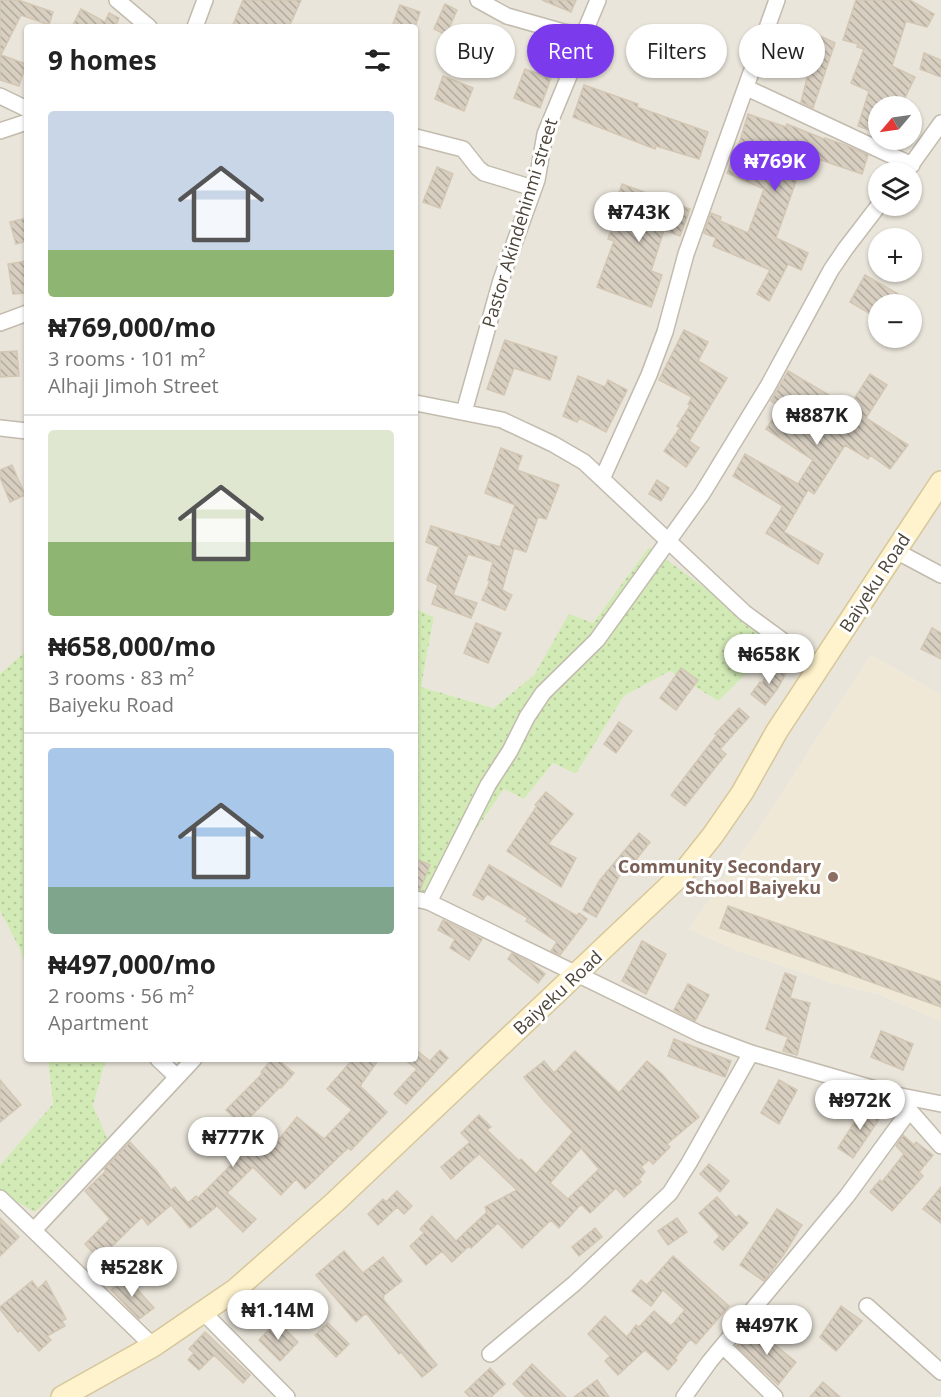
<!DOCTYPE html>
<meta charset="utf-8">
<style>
body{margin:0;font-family:"Open Sans",sans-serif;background:#f6f6f6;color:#222;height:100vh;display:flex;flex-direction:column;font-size:22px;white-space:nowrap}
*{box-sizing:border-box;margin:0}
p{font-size:20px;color:#767676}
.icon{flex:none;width:33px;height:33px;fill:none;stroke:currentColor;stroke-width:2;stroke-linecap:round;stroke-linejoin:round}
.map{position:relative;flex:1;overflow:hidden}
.side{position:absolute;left:24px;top:24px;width:394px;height:1038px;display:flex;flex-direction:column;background:#fff;border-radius:6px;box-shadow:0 2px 4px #0004}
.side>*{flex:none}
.hud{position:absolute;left:436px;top:24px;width:414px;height:54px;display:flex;gap:12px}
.needle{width:39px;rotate:241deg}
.fabs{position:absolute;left:868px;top:96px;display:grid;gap:12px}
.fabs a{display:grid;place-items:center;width:54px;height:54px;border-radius:50%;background:#fff;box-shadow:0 2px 4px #0004;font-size:30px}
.price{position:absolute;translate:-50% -51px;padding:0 14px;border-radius:21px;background:#fff;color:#222;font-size:20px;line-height:39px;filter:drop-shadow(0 2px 3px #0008)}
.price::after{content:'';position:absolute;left:50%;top:36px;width:18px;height:14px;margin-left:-9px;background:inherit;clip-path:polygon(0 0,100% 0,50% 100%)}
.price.selected{background:#7c3aed;color:#fff}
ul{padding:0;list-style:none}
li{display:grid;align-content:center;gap:12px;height:318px;padding:0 24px}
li+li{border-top:2px solid #e0e0e0}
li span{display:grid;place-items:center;height:186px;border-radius:6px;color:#555}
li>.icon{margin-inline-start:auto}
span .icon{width:108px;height:108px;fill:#fffc;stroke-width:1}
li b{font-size:26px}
h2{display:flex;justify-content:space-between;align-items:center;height:72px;padding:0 24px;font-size:26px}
.chip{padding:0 21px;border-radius:27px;background:#fff;box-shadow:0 2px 4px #0004;font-size:21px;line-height:54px}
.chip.selected{background:#7c3aed;color:#fff}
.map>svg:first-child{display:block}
.residential{fill:#eae5da;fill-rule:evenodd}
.education{fill:#efe8d6}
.grass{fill:url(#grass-dots)}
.building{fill:url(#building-back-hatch);stroke:#d3c7b4;stroke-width:1.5;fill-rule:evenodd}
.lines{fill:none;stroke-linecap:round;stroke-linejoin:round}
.minor-casing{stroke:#c2bbae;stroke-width:18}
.secondary-casing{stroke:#d6c79b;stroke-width:24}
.minor{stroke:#fff;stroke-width:15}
.secondary{stroke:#fff3cd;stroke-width:21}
.education-dot{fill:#8d6e63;stroke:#fff;stroke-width:2}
.labels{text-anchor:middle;stroke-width:6;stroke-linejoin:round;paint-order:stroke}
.street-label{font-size:18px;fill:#4b4439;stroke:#fff}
.education-label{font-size:18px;font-weight:bold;fill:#785e54;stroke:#fff;text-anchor:end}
</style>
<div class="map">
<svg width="941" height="1397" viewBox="0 0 941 1397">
<defs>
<pattern id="grass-dots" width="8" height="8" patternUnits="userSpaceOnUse" patternTransform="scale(1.5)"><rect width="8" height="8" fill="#d2eab5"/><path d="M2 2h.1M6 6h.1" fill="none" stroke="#b6ca9c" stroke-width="1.8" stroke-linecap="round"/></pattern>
<pattern id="building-back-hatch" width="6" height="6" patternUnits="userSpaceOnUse" patternTransform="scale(1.5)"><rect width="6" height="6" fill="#d8cfc1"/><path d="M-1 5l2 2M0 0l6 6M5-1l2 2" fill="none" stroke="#b1aa9e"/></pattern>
</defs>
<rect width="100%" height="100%" fill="#f6f3ec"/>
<path class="residential" d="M0,0H941V695L871,655L761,826L689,929L739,951L833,983L879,994L941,1021V1397H0V1192L93,1106L106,1059H416V899L427,903L504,789L524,799L553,763L576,774L624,696L670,671L718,701L649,547L593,623L569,615L534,675L495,708L421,687L434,617L416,609V27H27V650L0,674ZM879,106H912V140H879ZM879,172H912V206H879ZM879,238H912V272H879ZM879,304H912V338H879Z
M0,911L20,949L27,971V1059H48L53,1104L0,1165Z"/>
<path class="education" d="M871,655L941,695V1021L879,994L833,983L739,951L689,929L761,826Z"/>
<path class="grass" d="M649,547L779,642L718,701L670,671L624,696L576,774L553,763L524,799L504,789L426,903L416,899V609L434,617L421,687L494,708L534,675L569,614L593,623Z
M27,650V971L20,949L0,911V674Z
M48,1059H106L93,1106L108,1140L35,1212L0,1192V1165L53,1104Z"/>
<path class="building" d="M0,0H18L53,12L49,25L21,15L1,55L26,64L19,86L0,80Z
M243,0H301L289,27H232Z
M542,0H576L571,12Z
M856,0H910L934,14L927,27L906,21L892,66L915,77L903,102L892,96L889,106H879V134L858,126L869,91L851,83L864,49L857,47L858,44L843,40Z
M445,4L457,10L446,35L434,29Z
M400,5L420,12L415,27H392Z
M81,9L105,22L109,13L119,18L115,27H72Z
M818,35L835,43L813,108L801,102Z
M924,53L941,60V77L920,69Z
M525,69L551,78L540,108L514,98Z
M443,76L473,88L464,111L435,99Z
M584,85L638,104L637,107L708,132L699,159L656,146L655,149L573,117Z
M748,114L786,127L787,124L824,139L825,138L845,145L868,155L862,174L809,156L804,168L801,167L776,238L808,253L801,270L788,264L769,301L757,294L770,270L713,246L716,238L704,233L711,213L721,217L720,221L748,233L764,189L727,173L740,141Z
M437,167L453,174L440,208L423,202Z
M622,184L690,209L680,236L664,230L651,271L662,275L651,307L597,287L614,241L608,239L617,212L613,210Z
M27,218V241L16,244L10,222Z
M27,261V293L13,294L8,264Z
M865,275L900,295L895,304H879V319L850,302Z
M684,330L708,342L698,361L727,378L689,441L699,448L686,467L664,451L680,428L677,426L690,406L688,404L692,397L659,380Z
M505,340L557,357L550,380L514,368L504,395L487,389Z
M17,351L19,376L0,377V352Z
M788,371L849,407L870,374L887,385L866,418L908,445L890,469L870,455L868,459L845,445L814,494L808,490L784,532L823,554L818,564L766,533L783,506L733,476L745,454L798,484L813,460L766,429L781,407L771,401Z
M578,376L605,387L608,380L627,390L606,432L579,418L577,422L563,416Z
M501,448L522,456L517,470L559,485L546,519L538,517L526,552L514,548L502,590L512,595L505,610L482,600L490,581L488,580L493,562L468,554L453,595L477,603L471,618L432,604L438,585L427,580L439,547L426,542L431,526L500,547L515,505L485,493Z
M12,465L25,495L10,502L0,477V470Z
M657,480L669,488L661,501L649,494Z
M476,623L501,633L488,663L464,653Z
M932,628L941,633V659L921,649Z
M771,666L786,673L778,688L765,705L751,694L760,682L762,683Z
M681,668L698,680L676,710L660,698Z
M739,708L749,717L720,749L726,754L685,806L671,795L717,735L715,734Z
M619,722L632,731L616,753L604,744Z
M546,792L573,814L548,844L576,858L561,887L507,851L537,806L535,805Z
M639,833L650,842L624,875L621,873L596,917L583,910L600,880Z
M416,859L430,865L420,890H416Z
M489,865L577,916L579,913L587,919L560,955L551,951L557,942L526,921L528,918L487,894L483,900L473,895Z
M728,906L941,982V1007L720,928Z
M443,920L482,939L469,960L450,948L455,939L438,930Z
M642,941L666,954L646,994L622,981Z
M512,953L531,963L545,974L538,983L508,959Z
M785,973L796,977L790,998L810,1003L797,1055L783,1051L788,1037L766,1029Z
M688,984L709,995L695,1021L674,1010Z
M881,1031L913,1044L903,1070L871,1057Z
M674,1039L731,1061L725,1077L668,1056Z
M416,1050L430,1061L440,1050L448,1058L406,1104L394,1094L417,1069L404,1059H416Z
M575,1051L619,1093L647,1061L662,1074L699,1117L667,1144L670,1147L653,1164L649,1160L641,1167L645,1172L639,1179L641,1182L624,1197L616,1188L590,1213L581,1204L559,1228L551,1220L522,1248L498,1223L471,1248L469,1246L452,1262L442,1251L426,1265L410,1246L424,1233L420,1229L432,1216L456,1241L487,1212L485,1207L517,1190L479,1154L451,1179L441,1167L470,1142L461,1133L479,1115L491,1127L487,1130L519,1161L521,1159L536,1174L573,1132L544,1101L524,1077L544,1061L554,1073ZM581,1148L599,1169L568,1199L550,1183Z
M272,1059H277L294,1073L281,1088L280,1087L242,1125L226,1110L263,1073L261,1072Z
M353,1059H379L360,1086L387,1112L351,1150L348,1148L305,1189L296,1179L281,1195L253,1167L227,1193L256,1219L243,1232L217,1206L190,1228L171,1205L148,1225L142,1217L99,1259L85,1244L110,1219L85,1191L106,1171L104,1169L130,1142L156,1170L171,1190L175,1187L188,1203L196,1196L198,1198L254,1142L266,1155L297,1117L324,1139L352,1110L327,1089Z
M0,1080L21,1105L0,1122Z
M779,1080L797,1090L779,1124L761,1113Z
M866,1104L882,1115L853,1158L838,1148Z
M903,1135L914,1145L916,1142L933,1155L919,1172L923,1176L892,1211L870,1192L880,1180L882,1182L904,1154L896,1146Z
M709,1164L729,1181L720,1192L700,1174Z
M941,1187V1223L923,1209Z
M397,1191L412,1206L404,1214L397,1207L378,1225L368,1214L383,1199L386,1202Z
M717,1197L736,1218L739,1215L748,1223L723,1250L714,1242L720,1236L699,1213Z
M777,1209L802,1225L784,1254L764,1281L740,1265Z
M0,1218L19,1237L0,1256Z
M677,1218L687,1232L668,1245L658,1231Z
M595,1228L602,1237L579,1256L572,1247Z
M344,1251L363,1273L383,1257L402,1281L383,1296L384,1297L383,1299L437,1365L422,1377L401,1352L399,1354L366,1313L356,1322L316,1275Z
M673,1256L729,1306L696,1344L690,1339L675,1358L677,1360L668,1370L645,1350L618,1375L605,1361L610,1356L588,1334L605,1316L627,1337L636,1325L639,1327L654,1311L671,1326L685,1310L663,1290L651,1306L632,1291L641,1280L647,1285Z
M126,1277L154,1308L139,1319L111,1290Z
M32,1281L38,1289L46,1281L66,1319L62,1321L65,1326L47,1336L51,1340L39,1351L20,1330L18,1332L0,1309V1307Z
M841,1306L862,1321L836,1351L820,1337Z
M277,1321L298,1342L280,1361L259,1340Z
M328,1323L349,1344L336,1357L315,1335Z
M754,1328L796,1362L778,1385L737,1346Z
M205,1332L250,1375L243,1383L214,1355L199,1370L188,1360L194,1353L189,1349Z
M532,1364L566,1397H526L513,1384Z
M490,1368L505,1384L491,1397H470L465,1392Z
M597,1380L609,1397H574Z
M823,1382L840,1397H810Z"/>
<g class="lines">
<g class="minor-casing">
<path id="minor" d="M117,0L149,27
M478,0L507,16L560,31L583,36L598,0
M195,27L205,0
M747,88L912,165
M0,96L27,109
M0,131L27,122
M416,137L463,149L478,168L484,173L533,188
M906,172L941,123
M0,323L27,313
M416,403L502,420L553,444L584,462L745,613L820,668
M464,412L501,280L537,180L545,134L581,47L583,36
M0,428L27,431
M602,479L649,375L665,332L686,254L777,0
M896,551L941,575
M416,899L429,902L700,1034L751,1053L896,1095L941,1104
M429,902L488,785L510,751L527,717L543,693L597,640L702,494L768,386L831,270L846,248L879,205
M158,1059L177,1077
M904,1104L941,1146
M0,1198L153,1346
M34,1230L194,1059
M867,1306L941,1372
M203,1312L287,1397
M723,1346L775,1397
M490,1354L575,1283L670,1193L689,1163L751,1053
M684,1397L710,1361L847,1196L909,1111"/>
</g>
<g class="secondary-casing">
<path id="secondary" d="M62,1397L153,1346L235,1290L334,1203L682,874L713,835L742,793L777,731L941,482"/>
</g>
<use href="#minor" class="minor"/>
<use href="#secondary" class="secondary"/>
</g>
<circle class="education-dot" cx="833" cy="877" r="6"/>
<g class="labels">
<g class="street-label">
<text transform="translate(520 223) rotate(-73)" y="6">Pastor Akindehinmi street</text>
<text transform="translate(875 583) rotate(-57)" y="6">Baiyeku Road</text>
<text transform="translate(558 993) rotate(-43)" y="6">Baiyeku Road</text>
</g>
<g class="education-label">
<text x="821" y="873">Community Secondary<tspan x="821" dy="21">School Baiyeku</tspan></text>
</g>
</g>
</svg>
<div class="fabs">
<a><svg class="needle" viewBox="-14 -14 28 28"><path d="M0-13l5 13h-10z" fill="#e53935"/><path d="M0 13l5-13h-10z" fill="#767676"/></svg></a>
<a><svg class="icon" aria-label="layers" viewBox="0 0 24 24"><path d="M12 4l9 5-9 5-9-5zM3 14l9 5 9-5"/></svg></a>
<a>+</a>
<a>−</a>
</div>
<b class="price selected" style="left:775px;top:192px">₦769K</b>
<b class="price" style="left:639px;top:243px">₦743K</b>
<b class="price" style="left:817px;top:446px">₦887K</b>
<b class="price" style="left:769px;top:685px">₦658K</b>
<b class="price" style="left:860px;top:1131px">₦972K</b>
<b class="price" style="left:233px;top:1168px">₦777K</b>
<b class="price" style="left:132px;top:1298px">₦528K</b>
<b class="price" style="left:278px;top:1341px">₦1.14M</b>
<b class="price" style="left:767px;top:1356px">₦497K</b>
<div class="hud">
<a class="chip">Buy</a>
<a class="chip selected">Rent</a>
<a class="chip">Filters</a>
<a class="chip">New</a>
</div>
<section class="side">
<h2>9 homes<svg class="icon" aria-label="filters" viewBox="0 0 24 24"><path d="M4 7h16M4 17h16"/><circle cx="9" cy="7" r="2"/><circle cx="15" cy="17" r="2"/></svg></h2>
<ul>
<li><span style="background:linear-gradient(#c9d6e8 75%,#8fb573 0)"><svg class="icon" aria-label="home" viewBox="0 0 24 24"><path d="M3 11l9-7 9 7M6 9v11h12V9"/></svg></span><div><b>₦769,000/mo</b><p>3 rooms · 101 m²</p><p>Alhaji Jimoh Street</p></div></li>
<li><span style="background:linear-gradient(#dfe7d0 60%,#8fb573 0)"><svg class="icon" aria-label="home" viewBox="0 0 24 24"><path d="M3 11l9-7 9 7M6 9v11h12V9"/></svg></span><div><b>₦658,000/mo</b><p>3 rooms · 83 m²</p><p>Baiyeku Road</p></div></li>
<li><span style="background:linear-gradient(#a9c7e8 75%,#7fa58c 0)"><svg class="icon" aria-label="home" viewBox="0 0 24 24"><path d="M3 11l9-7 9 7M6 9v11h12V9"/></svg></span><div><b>₦497,000/mo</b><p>2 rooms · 56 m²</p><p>Apartment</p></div></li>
</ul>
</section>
</div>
